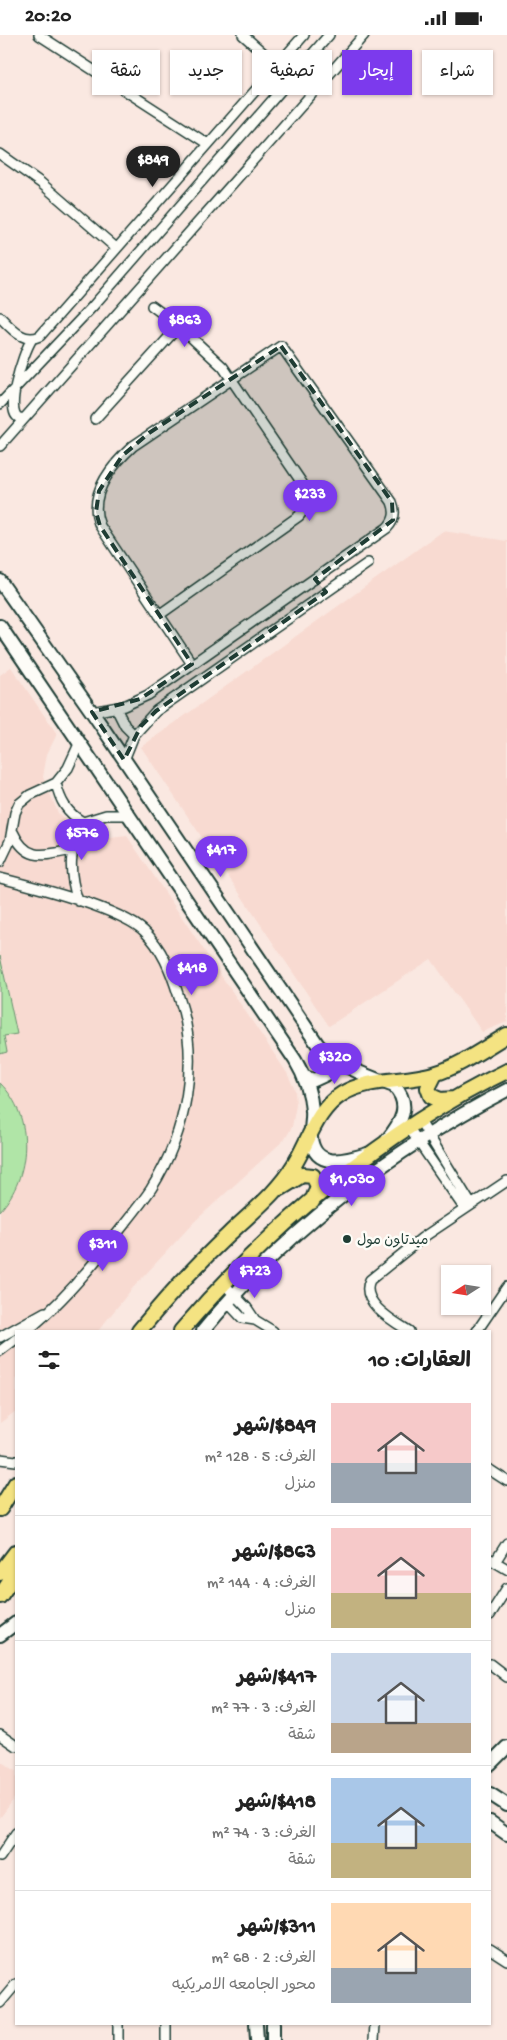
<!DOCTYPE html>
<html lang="ar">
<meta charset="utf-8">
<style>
body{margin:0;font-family:"Gochi Hand","Playpen Sans Arabic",sans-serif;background:#f6f6f6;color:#222;direction:rtl;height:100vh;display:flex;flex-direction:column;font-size:19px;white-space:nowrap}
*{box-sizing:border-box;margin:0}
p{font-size:16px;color:#767676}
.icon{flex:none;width:28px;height:28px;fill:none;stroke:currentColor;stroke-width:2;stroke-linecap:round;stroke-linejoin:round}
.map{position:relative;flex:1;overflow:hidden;direction:ltr}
.drawer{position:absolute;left:15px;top:1295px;width:476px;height:695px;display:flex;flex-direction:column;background:#fff;border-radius:0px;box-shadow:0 1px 4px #0004;direction:rtl}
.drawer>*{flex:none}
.hud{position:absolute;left:15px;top:15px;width:478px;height:45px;direction:rtl;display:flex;gap:10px}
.needle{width:32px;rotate:258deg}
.buttons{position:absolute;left:441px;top:1230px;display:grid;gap:10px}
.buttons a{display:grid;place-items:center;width:50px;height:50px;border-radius:0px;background:#fff;box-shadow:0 1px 4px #0004;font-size:25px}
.price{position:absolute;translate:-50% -42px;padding:0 11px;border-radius:18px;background:#7c3aed;color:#fff;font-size:16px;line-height:32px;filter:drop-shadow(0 1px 2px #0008)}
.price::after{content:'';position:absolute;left:50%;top:30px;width:15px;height:11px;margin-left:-8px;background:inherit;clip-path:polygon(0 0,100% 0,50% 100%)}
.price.selected{background:#222;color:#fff}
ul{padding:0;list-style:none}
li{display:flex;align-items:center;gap:15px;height:125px;padding:0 20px}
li+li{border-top:1px solid #e0e0e0}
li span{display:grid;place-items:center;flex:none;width:140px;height:100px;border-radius:0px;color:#555}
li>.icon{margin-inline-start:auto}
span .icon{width:60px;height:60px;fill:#fffc;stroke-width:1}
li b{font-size:21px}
h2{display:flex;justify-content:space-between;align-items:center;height:60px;padding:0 20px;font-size:21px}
.pill{padding:0 18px;border-radius:0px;background:#fff;box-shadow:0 1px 4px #0004;font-size:18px;line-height:45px}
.pill.selected{background:#7c3aed;color:#fff}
.status{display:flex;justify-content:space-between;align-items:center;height:35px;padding:0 25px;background:#fff;direction:ltr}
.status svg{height:14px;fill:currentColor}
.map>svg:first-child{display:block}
.built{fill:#f8dad1}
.green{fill:#b0e5a7;stroke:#68916e}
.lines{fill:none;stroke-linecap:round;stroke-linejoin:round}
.street-casing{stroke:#1f3d34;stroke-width:12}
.secondary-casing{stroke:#1f3d34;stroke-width:16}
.primary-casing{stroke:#1f3d34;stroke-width:18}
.street{stroke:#fdfcf7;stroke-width:9}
.secondary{stroke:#fdfcf7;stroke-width:12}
.primary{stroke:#f4e382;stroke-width:14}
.marked{fill:#1f3d34;fill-opacity:0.2;stroke:#1f3d34;stroke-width:4;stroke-dasharray:10 6;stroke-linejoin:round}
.poi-dot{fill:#1f3d34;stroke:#fdfcf7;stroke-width:2}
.labels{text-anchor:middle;stroke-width:5;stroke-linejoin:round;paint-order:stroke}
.poi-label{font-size:14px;fill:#1f3d34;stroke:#fdfcf7;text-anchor:start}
</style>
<div class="status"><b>20:20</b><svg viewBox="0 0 49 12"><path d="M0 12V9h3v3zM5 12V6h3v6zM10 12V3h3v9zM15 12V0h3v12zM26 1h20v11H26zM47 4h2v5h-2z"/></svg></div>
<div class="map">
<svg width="507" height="2005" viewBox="0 0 507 2005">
<rect width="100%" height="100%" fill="#fae8e1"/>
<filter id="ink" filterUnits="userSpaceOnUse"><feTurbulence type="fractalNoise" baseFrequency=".02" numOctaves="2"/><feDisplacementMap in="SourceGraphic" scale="10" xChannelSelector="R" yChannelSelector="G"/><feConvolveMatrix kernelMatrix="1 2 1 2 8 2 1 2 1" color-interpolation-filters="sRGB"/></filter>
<g filter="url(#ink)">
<path class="built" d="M443,496L507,506V987L482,997L431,924L329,991L141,712Z
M11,632L57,699L47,719L43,742L58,778L74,793L72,798L79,802L82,798L101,804L127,801L287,1038L295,1055L296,1070L292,1092L285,1104L194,1187L131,1255L98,1296H16V1376L0,1388V640Z
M0,1726L16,1736V1761L0,1783Z"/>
<path class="green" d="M0,921L17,999L4,1001L7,1017L0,1019Z
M0,1048C35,1082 31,1142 0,1176Z"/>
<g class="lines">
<g class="street-casing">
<path id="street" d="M39,0L208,109
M243,0L277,30
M0,119L41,148L116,213
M152,271L179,291L223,332L302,448L309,468L299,481L159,580
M0,282C11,293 23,309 40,301L304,0
M0,369L93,271L329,0
M24,383C0,388 23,317 32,304
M95,384L179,291
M0,411L364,0
M116,673L125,691L134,700
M92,677L124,671L148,660L387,493C395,485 396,477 392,467L281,311L133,411C111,431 87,461 100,491L192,629
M124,725L134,700L156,676L368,528
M56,748C60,766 67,778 83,787
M13,797C27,828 45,820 72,815
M0,827L10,806L15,778L19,769L30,760L56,748L68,733L80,707
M0,843C36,852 119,873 144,896C162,913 171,937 178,959C201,1024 187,1097 151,1154C139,1172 125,1188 112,1205C86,1239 60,1269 27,1296
M78,866C68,836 69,814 83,787L106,780H130
M420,1086L471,1169
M409,1093L464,1173
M224,1249L247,1273L255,1285
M227,1267L242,1283L255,1285L273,1296
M409,1296C393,1286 359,1267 370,1245L422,1203L507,1146
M477,1296L507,1252
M0,1302L45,1277
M0,1316L16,1304
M0,1424L16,1426
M490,1435L507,1446
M490,1524L507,1534
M495,1527L507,1508
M490,1580L507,1553
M490,1629L507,1642
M0,1700L16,1711
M0,1822L16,1798
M490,1914L507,1925
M0,1968L16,1949
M118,1989V2005
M166,1989V2005
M374,2005L375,1989"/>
</g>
<g class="secondary-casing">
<path id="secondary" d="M0,546L92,677L318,1010C338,1031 367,1041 394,1051C412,1070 401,1088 387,1105
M0,591L295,1025C304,1040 311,1057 312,1076C313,1085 310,1094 311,1103C315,1137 350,1124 371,1118
M305,1042L314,1045L327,1039L330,1029L326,1018
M203,1296C284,1197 393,1114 507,1055
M0,1600L16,1588
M490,1729L507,1712
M490,1759L507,1770
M490,1787L507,1799
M256,1989L257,2005
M273,1989V2005"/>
</g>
<g class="primary-casing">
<path id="primary" d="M435,1039L428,1053L431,1061L440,1065L454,1064
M281,1153L302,1140L313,1141L318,1151L312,1167
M139,1296C167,1262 197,1229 229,1199C252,1177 277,1158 294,1130C309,1106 316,1075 342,1059C370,1042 403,1048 434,1039C460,1031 483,1014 507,1000
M181,1296C269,1193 384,1095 507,1036
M0,1474L16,1448
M0,1538L16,1517
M0,1561L16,1538"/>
</g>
<use href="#street" class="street"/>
<use href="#secondary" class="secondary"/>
<use href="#primary" class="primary"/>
</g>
</g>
<path class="marked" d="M281,311L392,467L393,485L315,544L326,557L156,676L141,691L124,725L92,677L140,664L192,629L100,491L96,477L99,456L122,421L149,398Z"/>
<circle class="poi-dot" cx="347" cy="1204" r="5"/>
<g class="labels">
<g class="poi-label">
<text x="357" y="1209">ميدتاون مول</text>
</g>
</g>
</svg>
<div class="buttons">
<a><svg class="needle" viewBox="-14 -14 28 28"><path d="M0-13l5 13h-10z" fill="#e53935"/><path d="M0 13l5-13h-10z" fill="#767676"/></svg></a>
</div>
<b class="price selected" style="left:153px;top:153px">$849</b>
<b class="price" style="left:185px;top:313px">$863</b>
<b class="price" style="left:310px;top:487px">$233</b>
<b class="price" style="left:82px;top:826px">$576</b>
<b class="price" style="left:221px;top:843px">$417</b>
<b class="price" style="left:192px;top:961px">$418</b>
<b class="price" style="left:335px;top:1050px">$320</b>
<b class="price" style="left:352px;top:1172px">$1,030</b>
<b class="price" style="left:103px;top:1237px">$311</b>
<b class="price" style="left:255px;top:1264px">$723</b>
<div class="hud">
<a class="pill">شراء</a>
<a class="pill selected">إيجار</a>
<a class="pill">تصفية</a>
<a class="pill">جديد</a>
<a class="pill">شقة</a>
</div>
<section class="drawer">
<h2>العقارات: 10<svg class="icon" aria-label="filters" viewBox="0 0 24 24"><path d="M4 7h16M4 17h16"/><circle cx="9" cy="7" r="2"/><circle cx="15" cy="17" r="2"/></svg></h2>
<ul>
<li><span style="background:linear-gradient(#f6c9c9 60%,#9aa5b1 0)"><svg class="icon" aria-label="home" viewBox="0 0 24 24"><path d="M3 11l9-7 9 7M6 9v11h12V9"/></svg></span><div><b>$849/شهر</b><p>الغرف: 5 · 128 m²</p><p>منزل</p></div></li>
<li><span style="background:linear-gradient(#f6c9c9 65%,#c2b280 0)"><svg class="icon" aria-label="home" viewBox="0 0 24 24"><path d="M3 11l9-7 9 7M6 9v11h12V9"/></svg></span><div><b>$863/شهر</b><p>الغرف: 4 · 144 m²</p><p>منزل</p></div></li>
<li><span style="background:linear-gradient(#c9d6e8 70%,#b9a48a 0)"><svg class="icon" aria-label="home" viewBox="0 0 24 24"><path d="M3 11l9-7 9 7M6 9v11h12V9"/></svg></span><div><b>$417/شهر</b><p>الغرف: 3 · 77 m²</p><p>شقة</p></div></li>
<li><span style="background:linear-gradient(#a9c7e8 65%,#c2b280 0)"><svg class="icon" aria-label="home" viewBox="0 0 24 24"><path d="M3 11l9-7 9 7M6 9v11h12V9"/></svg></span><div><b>$418/شهر</b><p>الغرف: 3 · 74 m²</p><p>شقة</p></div></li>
<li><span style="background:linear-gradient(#ffd9b3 65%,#9aa5b1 0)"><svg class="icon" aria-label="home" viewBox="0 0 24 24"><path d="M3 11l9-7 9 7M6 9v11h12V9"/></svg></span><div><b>$311/شهر</b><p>الغرف: 2 · 68 m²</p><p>محور الجامعه الامريكيه</p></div></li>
</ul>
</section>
</div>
